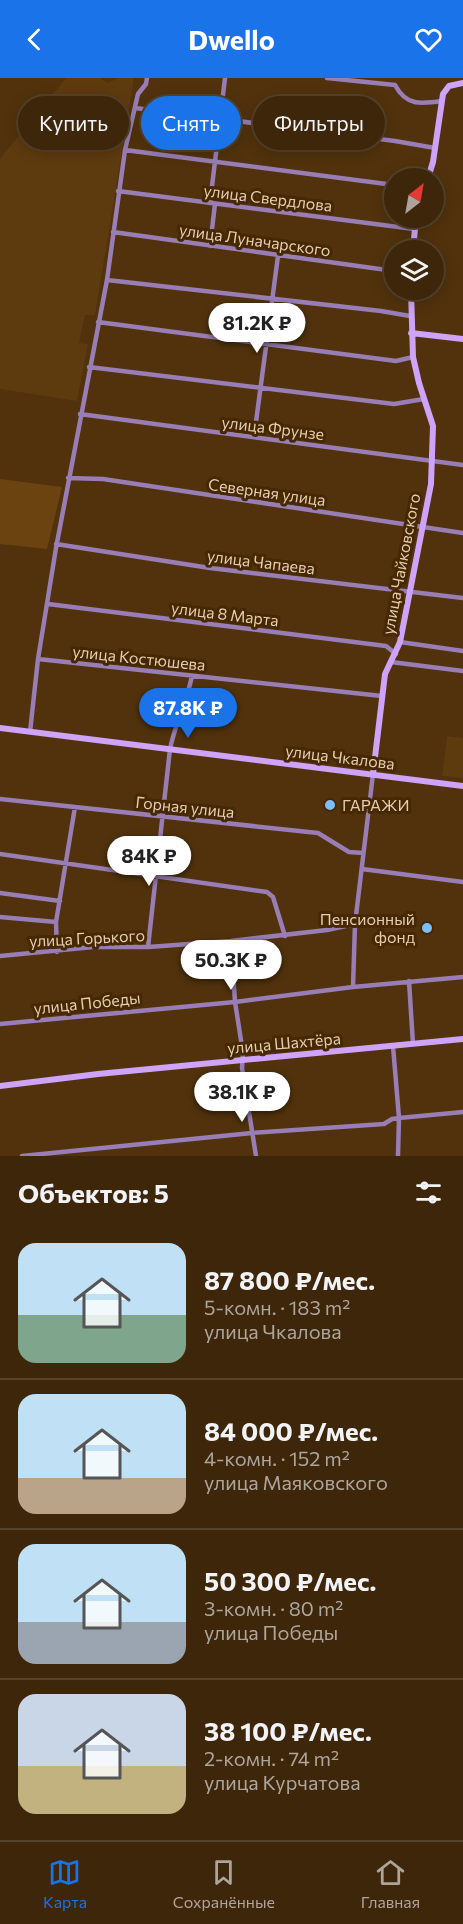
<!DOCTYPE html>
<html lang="ru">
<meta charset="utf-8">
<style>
body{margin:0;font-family:Commissioner,sans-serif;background:#483218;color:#f1f3f6;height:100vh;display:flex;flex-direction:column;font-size:22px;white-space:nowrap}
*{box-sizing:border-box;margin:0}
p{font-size:20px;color:#ada59c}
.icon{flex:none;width:33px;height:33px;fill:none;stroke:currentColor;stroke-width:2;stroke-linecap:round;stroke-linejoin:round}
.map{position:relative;height:1078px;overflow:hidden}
.panel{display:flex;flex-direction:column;background:#3d260a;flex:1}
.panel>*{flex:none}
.top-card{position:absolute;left:18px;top:18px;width:428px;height:54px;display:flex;gap:12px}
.needle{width:39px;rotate:31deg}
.fabs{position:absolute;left:384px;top:90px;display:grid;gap:12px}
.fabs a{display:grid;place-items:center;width:60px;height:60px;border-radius:50%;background:#3d260a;box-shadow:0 3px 15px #0003,0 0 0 2px #56432b;font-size:30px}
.price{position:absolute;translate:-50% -51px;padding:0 14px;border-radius:21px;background:#fff;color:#222;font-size:20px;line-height:39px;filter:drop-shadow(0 2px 3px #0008)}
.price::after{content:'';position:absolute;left:50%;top:36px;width:18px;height:14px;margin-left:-9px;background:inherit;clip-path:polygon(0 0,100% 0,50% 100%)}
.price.current{background:#1a73e8;color:#fff}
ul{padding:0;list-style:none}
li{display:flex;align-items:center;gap:18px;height:150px;padding:0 18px}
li+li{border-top:2px solid #56432b}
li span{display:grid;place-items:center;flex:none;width:168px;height:120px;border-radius:18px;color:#555}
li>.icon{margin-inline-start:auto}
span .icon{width:72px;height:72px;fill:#fffc;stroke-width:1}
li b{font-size:26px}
h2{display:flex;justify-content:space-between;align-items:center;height:72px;padding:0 18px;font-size:26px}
.chip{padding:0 21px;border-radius:27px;background:#3d260a;box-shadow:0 3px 15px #0003,0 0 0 2px #56432b;font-size:21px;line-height:54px}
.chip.current{background:#1a73e8;color:#fff}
header{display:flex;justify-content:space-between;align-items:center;height:78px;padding:0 18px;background:#1a73e8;color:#fff;font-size:27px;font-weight:700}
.dock{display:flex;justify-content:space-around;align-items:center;height:84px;border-top:2px solid #56432b;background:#3d260a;font-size:16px;color:#ada59c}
.dock a{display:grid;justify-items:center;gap:3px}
.dock .current{color:#1a73e8}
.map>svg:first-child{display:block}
.built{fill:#5e3a0f}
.green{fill:#6b4311}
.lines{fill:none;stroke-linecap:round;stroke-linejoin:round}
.street{stroke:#987eb4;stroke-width:4.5}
.secondary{stroke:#cea3f9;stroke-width:6}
.poi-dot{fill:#7cbef9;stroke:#462801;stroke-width:2}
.labels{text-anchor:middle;stroke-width:6;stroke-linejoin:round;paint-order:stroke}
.street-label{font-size:16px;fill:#e4ccb5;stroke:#462801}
.poi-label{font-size:16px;fill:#e4ccb5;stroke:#462801;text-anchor:start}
</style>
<header><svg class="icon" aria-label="back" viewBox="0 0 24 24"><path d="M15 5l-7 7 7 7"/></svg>Dwello<svg class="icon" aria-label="heart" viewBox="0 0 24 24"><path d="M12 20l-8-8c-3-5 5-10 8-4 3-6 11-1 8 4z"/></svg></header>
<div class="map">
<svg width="463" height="1078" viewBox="0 0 463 1078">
<rect width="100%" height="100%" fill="#51320d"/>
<path class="built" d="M66,0H100L108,5L118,0H134L95,237H85L79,265L88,266L77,323L0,311V81Z
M447,658L463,660V700L442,698Z"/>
<path class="green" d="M0,401L62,409L47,471L0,466Z"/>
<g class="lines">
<path class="street" d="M327,0L395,7C406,28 421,26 442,23
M135,30L395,63L435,70
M125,72L394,107
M118,113L414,151
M210,125L225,0
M113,154L394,193
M210,168L215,126
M107,202L381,233L410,238
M98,244L396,283L413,279
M89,289L394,326L424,321
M80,336L463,387
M254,359L278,178
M68,400L103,401L463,455
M56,466L210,490L463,520
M48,526L386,568L396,576
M400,564L463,573
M38,581L382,618
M391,584L463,593
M30,654L38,581L56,470L107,202L125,72L138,16L146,6L147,0
M0,721L318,755L349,774L363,775
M0,776L267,814L273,819L285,858
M362,791L463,804
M0,815L60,823
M0,839L56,844L57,874
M56,844L75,729
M231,863L235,924L243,975L242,990L256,1078
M148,869L170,671C175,646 187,623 192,598
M0,878L93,869H148L231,863L327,852L355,846
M409,903L413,966
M353,909L355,846L373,696
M0,946L235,924L353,909L463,899
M393,968L399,1040L398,1078
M22,1078L252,1055L384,1046L392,1041L399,1040L463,1034"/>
<path class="secondary" d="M428,100L433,84L443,16L449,8L463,5
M413,172L416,140
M411,255L463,261
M0,650L463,708
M373,696L385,596L400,564L431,406L433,348L419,305L413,279L411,212
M0,1008L98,996L463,961"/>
</g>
<g class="poi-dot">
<circle cx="330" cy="727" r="6"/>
<circle cx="427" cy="850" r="6"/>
</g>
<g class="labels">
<g class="street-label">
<text transform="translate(268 120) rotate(7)" y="6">улица Свердлова</text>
<text transform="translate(255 162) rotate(8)" y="6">улица Луначарского</text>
<text transform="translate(273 350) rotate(7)" y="6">улица Фрунзе</text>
<text transform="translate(267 414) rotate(8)" y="6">Северная улица</text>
<text transform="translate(261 484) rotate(7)" y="6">улица Чапаева</text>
<text transform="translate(401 486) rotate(-79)" y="6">улица Чайковского</text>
<text transform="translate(225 536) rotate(7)" y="6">улица 8 Марта</text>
<text transform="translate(139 580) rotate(6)" y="6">улица Костюшева</text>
<text transform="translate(340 679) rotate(7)" y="6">улица Чкалова</text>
<text transform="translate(185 729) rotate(6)" y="6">Горная улица</text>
<text transform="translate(87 860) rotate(-3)" y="6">улица Горького</text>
<text transform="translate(87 925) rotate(-6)" y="6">улица Победы</text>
<text transform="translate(284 965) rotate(-5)" y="6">улица Шахтёра</text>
</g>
<g class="poi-label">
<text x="342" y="733">ГАРАЖИ</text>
<text x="415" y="847" text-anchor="end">Пенсионный<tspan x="415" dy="18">фонд</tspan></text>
</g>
</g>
</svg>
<div class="fabs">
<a><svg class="needle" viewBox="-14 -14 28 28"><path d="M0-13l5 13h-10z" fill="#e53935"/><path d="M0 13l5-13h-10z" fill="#ada59c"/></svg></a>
<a><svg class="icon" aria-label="layers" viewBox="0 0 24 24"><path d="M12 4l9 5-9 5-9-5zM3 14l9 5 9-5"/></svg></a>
</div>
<b class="price" style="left:257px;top:276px">81.2K ₽</b>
<b class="price current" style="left:188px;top:661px">87.8K ₽</b>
<b class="price" style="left:149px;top:809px">84K ₽</b>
<b class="price" style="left:231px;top:913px">50.3K ₽</b>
<b class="price" style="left:242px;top:1045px">38.1K ₽</b>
<div class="top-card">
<a class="chip">Купить</a>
<a class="chip current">Снять</a>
<a class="chip">Фильтры</a>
</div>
</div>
<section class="panel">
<h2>Объектов: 5<svg class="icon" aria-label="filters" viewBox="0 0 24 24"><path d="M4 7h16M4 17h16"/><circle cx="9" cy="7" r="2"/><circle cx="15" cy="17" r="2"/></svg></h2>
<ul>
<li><span style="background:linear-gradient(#bfe0f5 60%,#7fa58c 0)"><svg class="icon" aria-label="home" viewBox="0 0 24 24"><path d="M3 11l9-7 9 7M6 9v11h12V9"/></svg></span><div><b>87 800 ₽/мес.</b><p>5-комн. · 183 m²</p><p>улица Чкалова</p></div></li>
<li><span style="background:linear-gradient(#bfe0f5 70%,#b9a48a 0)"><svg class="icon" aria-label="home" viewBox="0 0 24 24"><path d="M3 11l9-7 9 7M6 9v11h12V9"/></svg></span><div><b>84 000 ₽/мес.</b><p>4-комн. · 152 m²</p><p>улица Маяковского</p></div></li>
<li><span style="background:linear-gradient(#bfe0f5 65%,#9aa5b1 0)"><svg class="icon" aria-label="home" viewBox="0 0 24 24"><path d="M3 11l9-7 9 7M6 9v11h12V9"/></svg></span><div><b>50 300 ₽/мес.</b><p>3-комн. · 80 m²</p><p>улица Победы</p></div></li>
<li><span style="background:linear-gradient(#c9d6e8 60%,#c2b280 0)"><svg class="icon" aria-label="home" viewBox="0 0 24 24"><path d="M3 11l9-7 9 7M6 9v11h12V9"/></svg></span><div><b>38 100 ₽/мес.</b><p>2-комн. · 74 m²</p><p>улица Курчатова</p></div></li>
</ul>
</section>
<nav class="dock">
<a class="current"><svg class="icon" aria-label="map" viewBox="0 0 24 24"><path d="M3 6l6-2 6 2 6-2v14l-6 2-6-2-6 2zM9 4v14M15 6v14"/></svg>Карта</a>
<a><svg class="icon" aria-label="saved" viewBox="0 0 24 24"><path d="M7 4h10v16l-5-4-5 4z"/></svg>Сохранённые</a>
<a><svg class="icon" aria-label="home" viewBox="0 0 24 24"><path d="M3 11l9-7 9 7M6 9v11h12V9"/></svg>Главная</a>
</nav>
